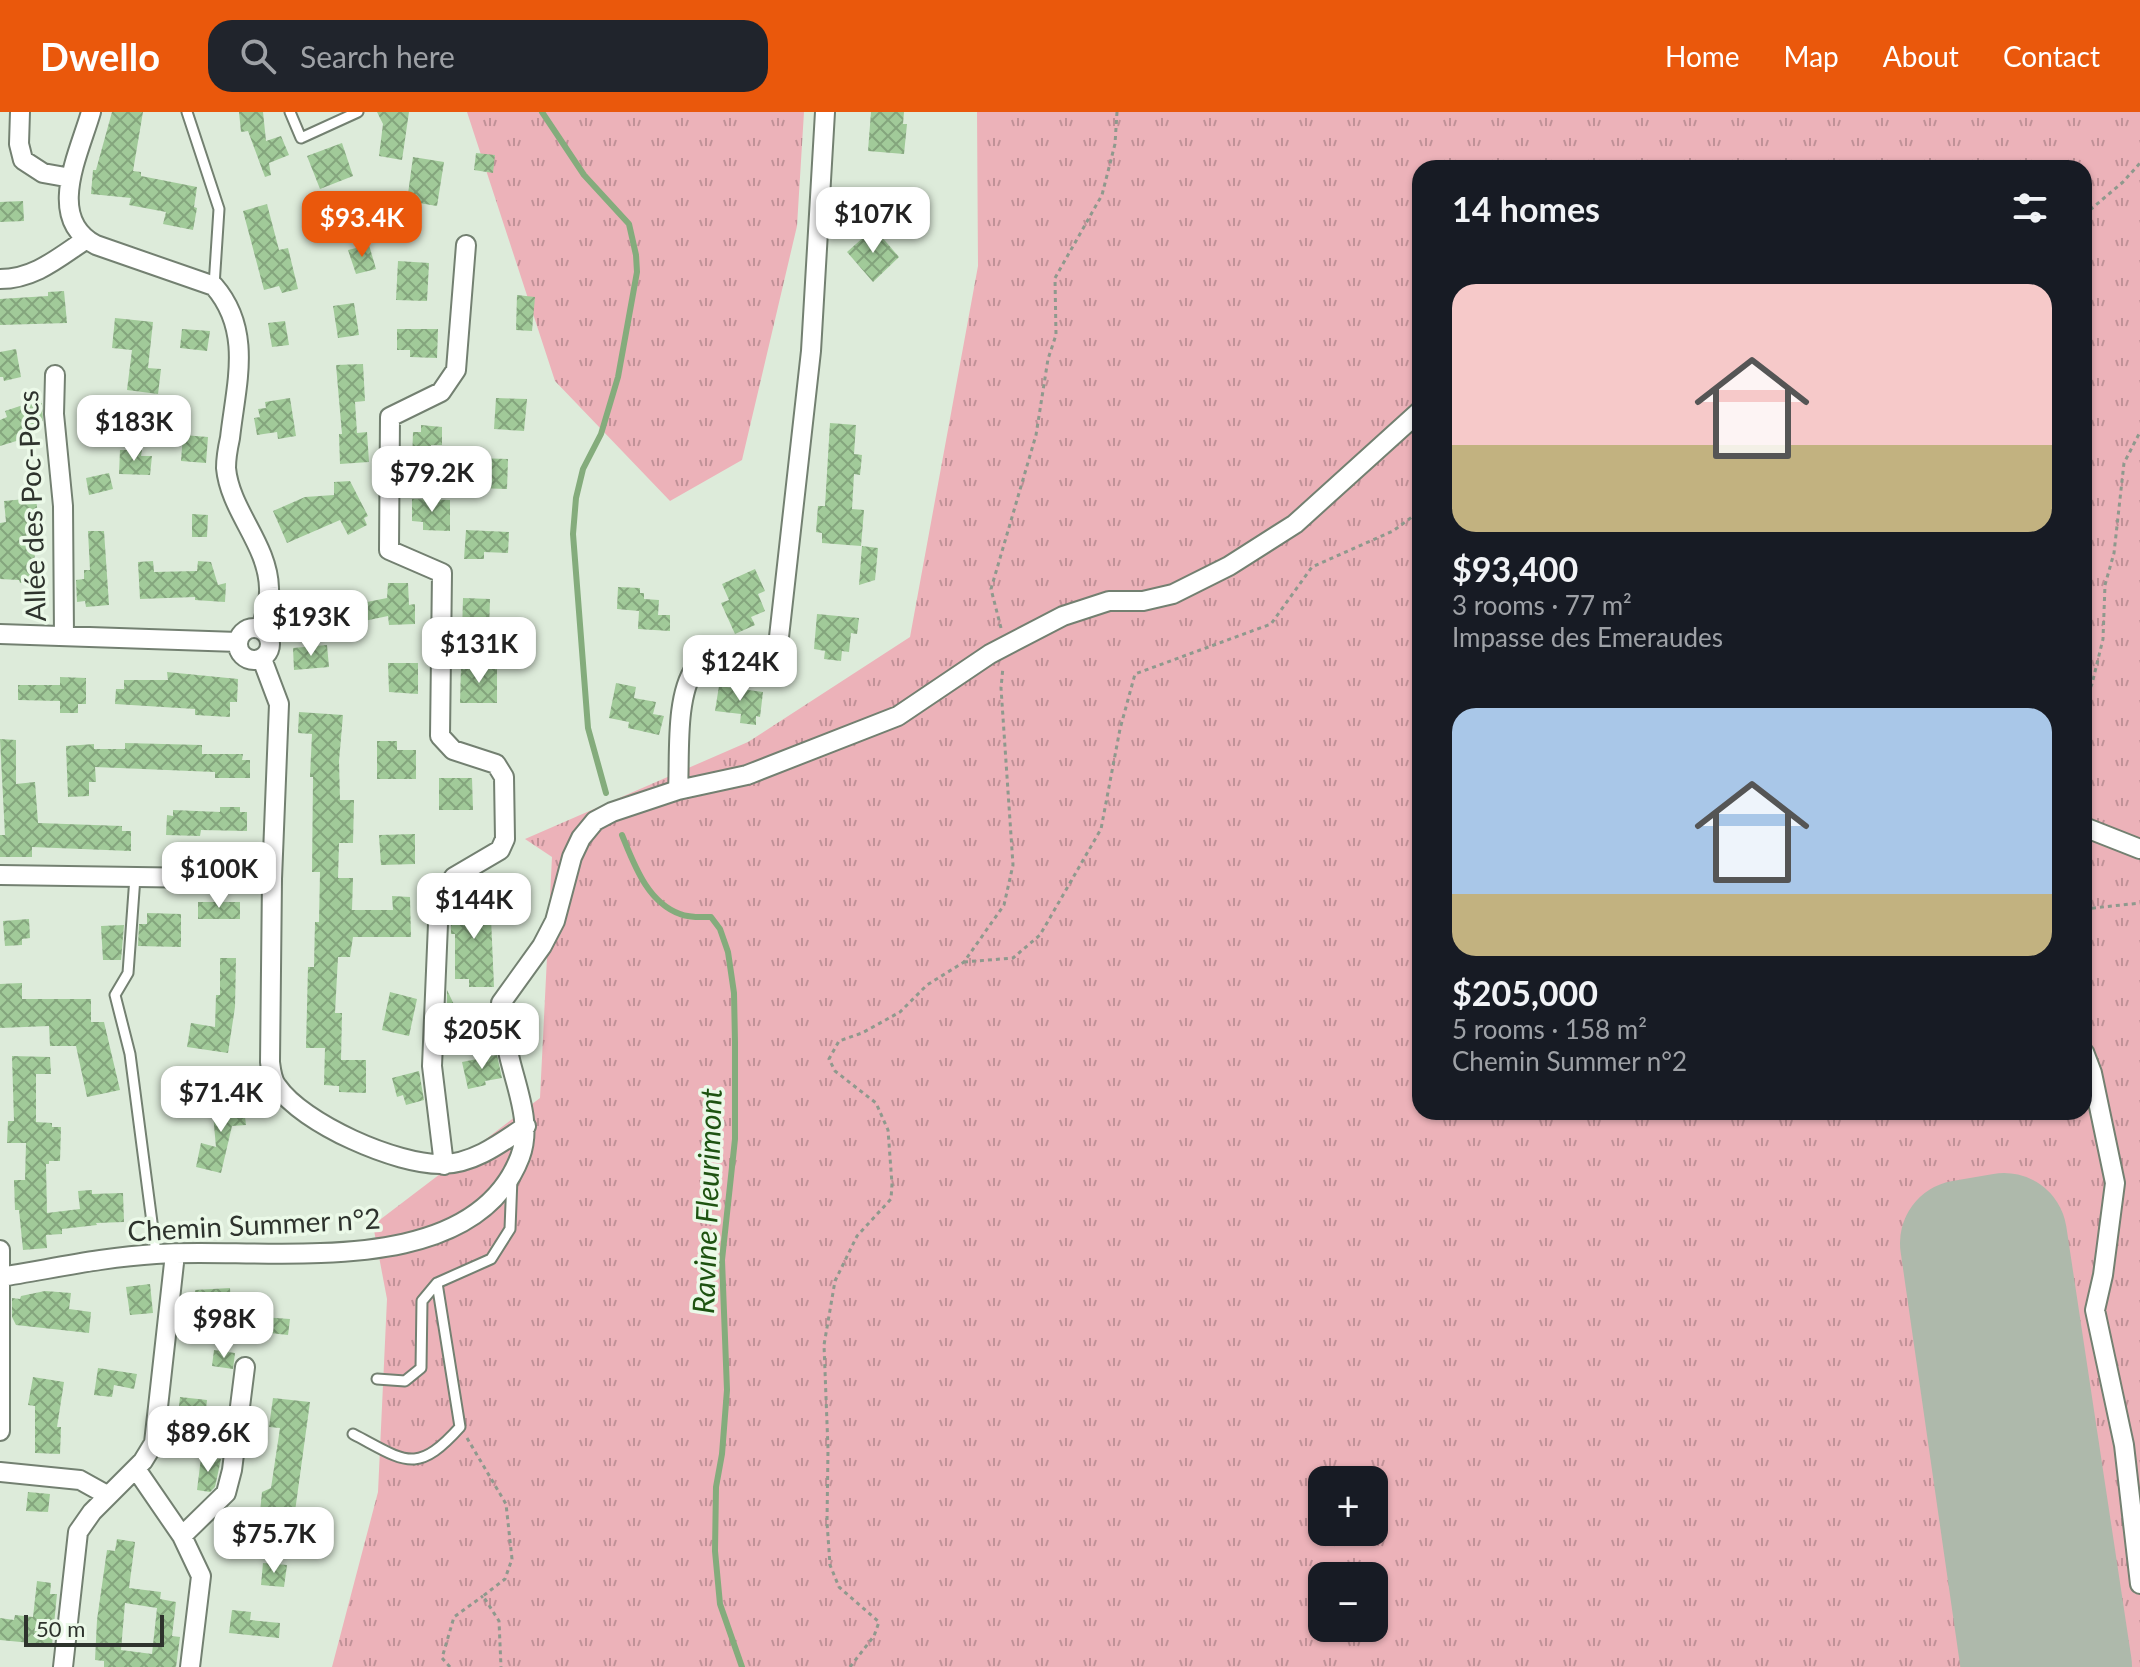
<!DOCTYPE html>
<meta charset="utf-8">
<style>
body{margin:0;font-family:Lato,sans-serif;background:#20242c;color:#f1f3f6;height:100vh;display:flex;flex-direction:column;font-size:30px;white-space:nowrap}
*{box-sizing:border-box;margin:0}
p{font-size:26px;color:#9ea1a6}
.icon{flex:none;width:44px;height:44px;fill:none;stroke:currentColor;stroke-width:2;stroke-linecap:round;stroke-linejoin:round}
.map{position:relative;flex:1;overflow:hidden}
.drawer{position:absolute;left:1412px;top:48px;width:680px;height:960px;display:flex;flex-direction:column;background:#171b24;border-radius:24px;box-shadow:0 2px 6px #0004}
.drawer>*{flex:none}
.buttons{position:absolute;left:1308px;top:1354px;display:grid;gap:16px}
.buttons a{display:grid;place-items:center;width:80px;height:80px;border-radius:16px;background:#171b24;box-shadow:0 2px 6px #0004;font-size:40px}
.scale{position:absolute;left:24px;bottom:20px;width:140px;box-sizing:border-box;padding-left:8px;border:4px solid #2e332d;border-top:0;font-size:22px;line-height:28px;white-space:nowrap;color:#2e332d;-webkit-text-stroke:6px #ebf9e8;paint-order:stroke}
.price{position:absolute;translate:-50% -68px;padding:0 18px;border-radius:16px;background:#fff;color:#222;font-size:26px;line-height:52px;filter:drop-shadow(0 2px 4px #0008)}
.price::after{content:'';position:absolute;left:50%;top:48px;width:24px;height:18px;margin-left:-12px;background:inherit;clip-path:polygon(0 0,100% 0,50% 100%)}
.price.on{background:#ea580c;color:#fff}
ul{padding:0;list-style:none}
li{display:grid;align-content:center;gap:16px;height:424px;padding:0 40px}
li span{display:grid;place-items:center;height:248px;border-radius:24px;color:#555}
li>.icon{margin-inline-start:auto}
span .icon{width:144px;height:144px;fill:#fffc;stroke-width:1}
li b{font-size:34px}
h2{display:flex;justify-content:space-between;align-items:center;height:96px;padding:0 40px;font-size:34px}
header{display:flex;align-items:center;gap:48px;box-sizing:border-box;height:112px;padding:0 40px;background:#ea580c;color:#fff}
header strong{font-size:38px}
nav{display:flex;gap:44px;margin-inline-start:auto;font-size:28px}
.search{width:560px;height:72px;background:#20242c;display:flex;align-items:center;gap:20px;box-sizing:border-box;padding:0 28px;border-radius:24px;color:#9ea1a6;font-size:30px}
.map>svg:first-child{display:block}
.grass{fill:url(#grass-tufts);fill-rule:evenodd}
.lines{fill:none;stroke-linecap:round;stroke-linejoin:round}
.stream{stroke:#84ac7c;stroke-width:6}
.runway{stroke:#aeb9ab;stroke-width:126}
.building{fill:url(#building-cross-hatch);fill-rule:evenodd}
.lane-casing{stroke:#738071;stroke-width:13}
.street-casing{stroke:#738071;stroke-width:22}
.path{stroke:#8f998d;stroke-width:3;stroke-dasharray:4 4;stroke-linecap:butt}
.lane{stroke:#fff;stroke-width:9}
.street{stroke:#fff;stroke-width:18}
.labels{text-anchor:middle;stroke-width:7;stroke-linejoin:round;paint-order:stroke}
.street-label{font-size:28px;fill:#2e332d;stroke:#ebf9e8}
.water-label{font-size:30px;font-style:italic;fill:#1e5311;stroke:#ebf9e8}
</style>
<header>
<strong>Dwello</strong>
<div class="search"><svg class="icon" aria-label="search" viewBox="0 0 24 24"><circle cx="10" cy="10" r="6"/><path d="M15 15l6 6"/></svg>Search here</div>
<nav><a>Home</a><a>Map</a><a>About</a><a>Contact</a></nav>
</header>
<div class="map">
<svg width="2140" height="1555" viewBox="0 0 2140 1555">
<defs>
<pattern id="grass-tufts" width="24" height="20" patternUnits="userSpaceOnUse" patternTransform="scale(2)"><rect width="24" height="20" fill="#ecb2b9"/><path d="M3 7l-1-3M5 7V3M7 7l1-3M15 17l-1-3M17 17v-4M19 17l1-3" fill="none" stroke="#c09197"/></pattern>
<pattern id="building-cross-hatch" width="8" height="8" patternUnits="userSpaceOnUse" patternTransform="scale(2)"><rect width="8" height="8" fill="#a1ca99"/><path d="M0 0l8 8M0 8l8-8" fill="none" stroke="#84a57d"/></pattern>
</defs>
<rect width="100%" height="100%" fill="#ddebda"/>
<path class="grass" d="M467,0H804L797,114L742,348L670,389L555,269Z
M977,0H2140V1555H332L378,1380L387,1187L373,1113L540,986L552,745L525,727L748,630L910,525L978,154ZM1420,56H2084V1000H1420ZM1322,1368H1374V1420H1322ZM1322,1464H1374V1516H1322Z"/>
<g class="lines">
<path class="stream" d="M542,0L584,63L629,112L636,143L637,160L618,265L601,322L583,357L576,386L573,422L588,616L606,681
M622,723C634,752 647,790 680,802C689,806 701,805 711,805L720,817L728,840L734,881L735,930V1027L722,1148L727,1278L722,1342L716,1375L715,1439L720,1492L742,1555"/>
<path class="runway" d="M2024,1555L1963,1131L2004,1124L2069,1555"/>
</g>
<path class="building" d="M112,0H143L133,59L141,60V64L197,75L194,95L197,96L193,118L163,112L166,100L129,93L131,86L91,82L93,58H96Z
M239,0H263L266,29L281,24L289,43L269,51L271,63L265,65L248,19L241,20Z
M377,0H409L402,48L379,44L383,12Z
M871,0H904L903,12H907L904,42L868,39Z
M342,31L353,64L320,77L307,44Z
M476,41L495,43L493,61L474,58Z
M413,45L444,50L437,94L407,89Z
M23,89L24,109L0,110V90Z
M267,92L279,138L288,136L298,177L282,181L279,174L264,178L243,99Z
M874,116L899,145L873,170L847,140Z
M369,133L376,157L356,162L348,138Z
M398,149L429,151L427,189L396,188Z
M64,179L67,211L0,213V187L48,184V180Z
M517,183L535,185L532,219L516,218Z
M354,191L359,223L338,226L333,194Z
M115,206L153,210L148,256L161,257L158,282L127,278L132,238L112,236Z
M285,209L289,233L272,235L268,211Z
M182,217L210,219L207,239L180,236Z
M397,217H438L437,246L410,245V238H397Z
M16,237L21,265L4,269L3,265H0V240Z
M363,252L365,289L355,290L357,321L367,320L369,350L340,352L339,322H342L336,253Z
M290,286L296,324L278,327L277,320L257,323L254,306L260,305L258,297L266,296L265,290Z
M496,286L527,287L524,319L494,317Z
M42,291L43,309L23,317L26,326L0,334V308L7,305L5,299L20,294Z
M93,307H111V328L94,329Z
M830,311L856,313L854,342L862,343L860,363L854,362L852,397L864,398L861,434L822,431V421L816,420L818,394H825Z
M421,313L442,315V333H431L429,351L412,350L413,320H421Z
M183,323L208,325L206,351L181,349Z
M120,338H142L141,344H152L150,363L119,362Z
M477,346L508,347L507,377L475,376Z
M109,361L113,377L89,383L86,366Z
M350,369L368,404L364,406L367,413L348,423L340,408L287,431L273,399L305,385L334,383V370Z
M36,386L39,413L32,414L37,470L20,471L19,468L0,467V411L6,410L4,389Z
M412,387L450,388V419L423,418V410L412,409Z
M192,402L208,403L207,425H192Z
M466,418L509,420L508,441L484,440V447H464Z
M88,419H104L109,493L86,495L85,489L77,490L76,468L84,467V458H90Z
M862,434L878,436L875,468L859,473Z
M153,449L154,460L197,459L198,449L211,450L218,473L226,471L225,490L195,488V485L140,487L138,450Z
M755,457L765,479L758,482L765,499L751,505L755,513L735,522L721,491L729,488L722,472Z
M388,471H408L409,493L415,492V512L389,513L388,504L340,514L337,496L387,486Z
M618,475L640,476V481H644V487L659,488L658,503H670V519L638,517L639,499L617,497Z
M463,486L490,487L489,521L462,520Z
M817,502L859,506L857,522L851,521L849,540L842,539L841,549L824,547L825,539L814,537Z
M327,533L329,555L294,558L293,536Z
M388,551H418V582L389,580Z
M461,554L497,555V591H460Z
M167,560L238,567L237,590H230V605L195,603V597L115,592L116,577H124V568H168Z
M60,565L86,566V592H78V601H60V589L18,588V573H60Z
M616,571L636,575L634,586L656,590L653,602L664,604L659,623L628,616L629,610L609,606Z
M719,574L763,580L760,605L756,604V613L740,611L741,602L715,599Z
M299,600L343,603L339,649L340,688H354L353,731H339L338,766H353L352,798H393L392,784L410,785L411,825H353L350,845H338L335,901H342L341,948H366V981L339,980V974L324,973L325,936H306L308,855H314L315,810H319L320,760H312L313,665H310L312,622L298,621Z
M0,627L16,628V672L35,670L38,711L122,714V719H131V739L32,735V745H0V723H5Z
M377,629H397V638H416V667H377Z
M125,631L202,633V642H243L242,648H250V666H215V660L95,655L96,670H89V684L68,685L66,634L94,632V637H125Z
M439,666H472L473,698H439Z
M220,695H240V700H247V719L201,718L200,724L166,723L167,703L173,704V698L220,700Z
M415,722V752L381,753L379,723Z
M467,783H490L494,875H469V867H455V822H451V794H457V790H467Z
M198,790H240V807H198Z
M147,801L181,802V835L138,834L139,812H147Z
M29,807L30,826L22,827V833L5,834L3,809Z
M124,813L121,848H103L101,814Z
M220,846H236L235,895L228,941L187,935L191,911L215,915L216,883H220Z
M22,871V887H91V910H104L120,978L87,985L76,934H50L49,914L0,916V872Z
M447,878L462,909V922L447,923Z
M390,880L417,887L409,924L382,918Z
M497,943L502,966L485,969L486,973L468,977L462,950Z
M12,944L50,945L51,962H36V1010L52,1011V1015H61L60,1049H49V1052H46L47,1101L80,1097L78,1079L92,1078V1082L123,1081L124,1110L96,1111L97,1113L62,1117V1122L46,1123L47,1136L23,1138L19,1098H15L14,1068H25L26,1031H7L8,1009H14Z
M419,959L424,988L406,993L403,983L397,985L392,966Z
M243,988L246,1013L232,1014L221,1061L196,1055L201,1031L216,1035L212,991Z
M150,1172L153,1201L130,1203L126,1175Z
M230,1176L231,1194L196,1197L195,1178Z
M45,1179L71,1181L69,1197L91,1200L89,1221L16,1213L12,1205V1186L20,1187L21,1184Z
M262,1205L290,1207L288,1223L261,1220Z
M214,1238L235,1241L233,1257L212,1254Z
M98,1256L137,1262L134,1277L114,1273L112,1285L94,1283Z
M33,1265L64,1270L57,1315H61L60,1342L35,1341V1294L28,1293Z
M180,1285L207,1288L204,1317L177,1312Z
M273,1286L310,1290L293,1414L272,1411L258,1421L262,1380L271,1376L280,1316L269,1315Z
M201,1346L221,1347L215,1375L210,1380L197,1378Z
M28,1380L50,1382L48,1400L26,1399Z
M240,1398L257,1422L232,1440L215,1418Z
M117,1427L135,1430L129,1476L161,1480L160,1487L176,1490L172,1524L180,1525L176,1555H104V1549L95,1548L97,1508L107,1438L115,1439ZM125,1491L157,1496L152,1542L121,1538Z
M263,1451L287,1453L284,1475L261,1473Z
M37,1469L51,1471L50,1482H57L52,1533L0,1528V1506L14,1508L15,1503L33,1505Z
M232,1498L251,1500L250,1508L280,1511L279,1526L229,1521Z"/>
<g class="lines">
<g class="lane-casing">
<path id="lane" d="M187,0L219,97L214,174
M290,0L301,26L358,0
M135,765L128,861L115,883L130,942L156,1141
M377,1267L405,1269L421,1256L422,1189L437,1171L491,1147L510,1117L512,1066
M353,1322C405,1349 416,1364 460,1315L437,1171"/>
</g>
<g class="street-casing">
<path id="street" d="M20,0L19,32L23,48L43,61L71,66
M91,0C79,42 45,107 96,133L214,174C253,219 236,272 230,326C228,335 226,346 226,356C230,399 268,432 269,476C270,489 264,505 261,517
M0,167C34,167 58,146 85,128
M55,263L54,302L63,394L64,523
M238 532a16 16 0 1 1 32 0a16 16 0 1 1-32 0Z
M0,522L238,530
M262,547L279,592L272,767L270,950C271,958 272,968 277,974C303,1012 397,1053 442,1052C473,1052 501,1031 526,1014
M678,678C680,643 675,585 695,556L778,534L811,239L825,0
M2084,715L2140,737
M0,763L272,767
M2084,940L2092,961L2115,1071L2103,1163L2095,1198L2124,1333L2140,1472
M444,1053L432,954L439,788L454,765L500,738L505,727L504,665L496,652L453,638L440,624L442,461L389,438L390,305L441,280L456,258L466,133
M0,1138V1319
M0,1165C51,1157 104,1145 156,1142C261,1134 471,1173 520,1045C533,1011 515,973 508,939C505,923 503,907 501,891L542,834L555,809L572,745L581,726L595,709L612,700L678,678L747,663L898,604L990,542L1063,504L1109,489H1143L1173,482L1229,454L1295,412L1420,299
M136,1357L182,1424L201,1464L190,1555
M0,1360L80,1368L107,1383
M182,1424L226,1381L232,1358L245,1255
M63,1555L78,1420L92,1400L143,1349L154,1331L175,1142"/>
</g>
<path class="path" d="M2084,103L2123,70L2140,51
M1001,516L991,477L1036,323L1048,247L1056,223L1055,166L1102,83L1115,32L1117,0
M2084,590L2092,572L2103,527L2105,473L2114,441L2124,351L2140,320
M2084,797L2140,791
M964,850L1013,846L1040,823L1101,717L1120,617L1135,562L1271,512L1312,455L1393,419L1420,399
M467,1326L506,1392L512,1447L505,1467L483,1484L499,1509L501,1555
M450,1555L442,1546L454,1505L483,1484
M850,1555L874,1524L879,1510L839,1475L830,1453L827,1410L828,1337L824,1233L835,1169L857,1124L891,1087L892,1072L888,1018L876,991L835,959L829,947L839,929L862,921L900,900L927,873L964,850L1004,793L1013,753L1001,576L1003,555"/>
<use href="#lane" class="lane"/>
<use href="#street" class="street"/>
</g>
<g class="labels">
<g class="street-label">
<text transform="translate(32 394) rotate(-92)" y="10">Allée des Poc-Pocs</text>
<text transform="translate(254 1113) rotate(-3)" y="10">Chemin Summer n°2</text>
</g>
<g class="water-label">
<text transform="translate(708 1089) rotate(-88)" y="10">Ravine Fleurimont</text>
</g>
</g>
</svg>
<div class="buttons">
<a>+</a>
<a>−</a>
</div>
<div class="scale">50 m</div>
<b class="price" style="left:873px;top:143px">$107K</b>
<b class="price on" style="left:362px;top:147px">$93.4K</b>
<b class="price" style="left:134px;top:351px">$183K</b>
<b class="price" style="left:432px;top:402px">$79.2K</b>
<b class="price" style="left:311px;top:546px">$193K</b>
<b class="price" style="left:479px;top:573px">$131K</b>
<b class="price" style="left:740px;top:591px">$124K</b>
<b class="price" style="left:219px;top:798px">$100K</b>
<b class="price" style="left:474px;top:829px">$144K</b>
<b class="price" style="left:482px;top:959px">$205K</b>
<b class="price" style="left:221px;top:1022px">$71.4K</b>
<b class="price" style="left:224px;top:1248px">$98K</b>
<b class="price" style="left:208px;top:1362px">$89.6K</b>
<b class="price" style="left:274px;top:1463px">$75.7K</b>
<section class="drawer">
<h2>14 homes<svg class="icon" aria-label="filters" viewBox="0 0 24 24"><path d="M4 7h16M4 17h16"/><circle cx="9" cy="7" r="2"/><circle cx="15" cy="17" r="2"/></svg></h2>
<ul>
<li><span style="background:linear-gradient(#f6c9c9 65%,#c2b280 0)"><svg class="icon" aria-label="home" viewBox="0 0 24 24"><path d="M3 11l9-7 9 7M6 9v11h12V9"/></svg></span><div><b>$93,400</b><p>3 rooms · 77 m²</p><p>Impasse des Emeraudes</p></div></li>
<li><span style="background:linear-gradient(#a9c7e8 75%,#c2b280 0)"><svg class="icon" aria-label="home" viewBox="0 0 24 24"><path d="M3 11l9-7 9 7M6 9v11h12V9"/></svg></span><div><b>$205,000</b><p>5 rooms · 158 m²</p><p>Chemin Summer n°2</p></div></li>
</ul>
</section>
</div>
